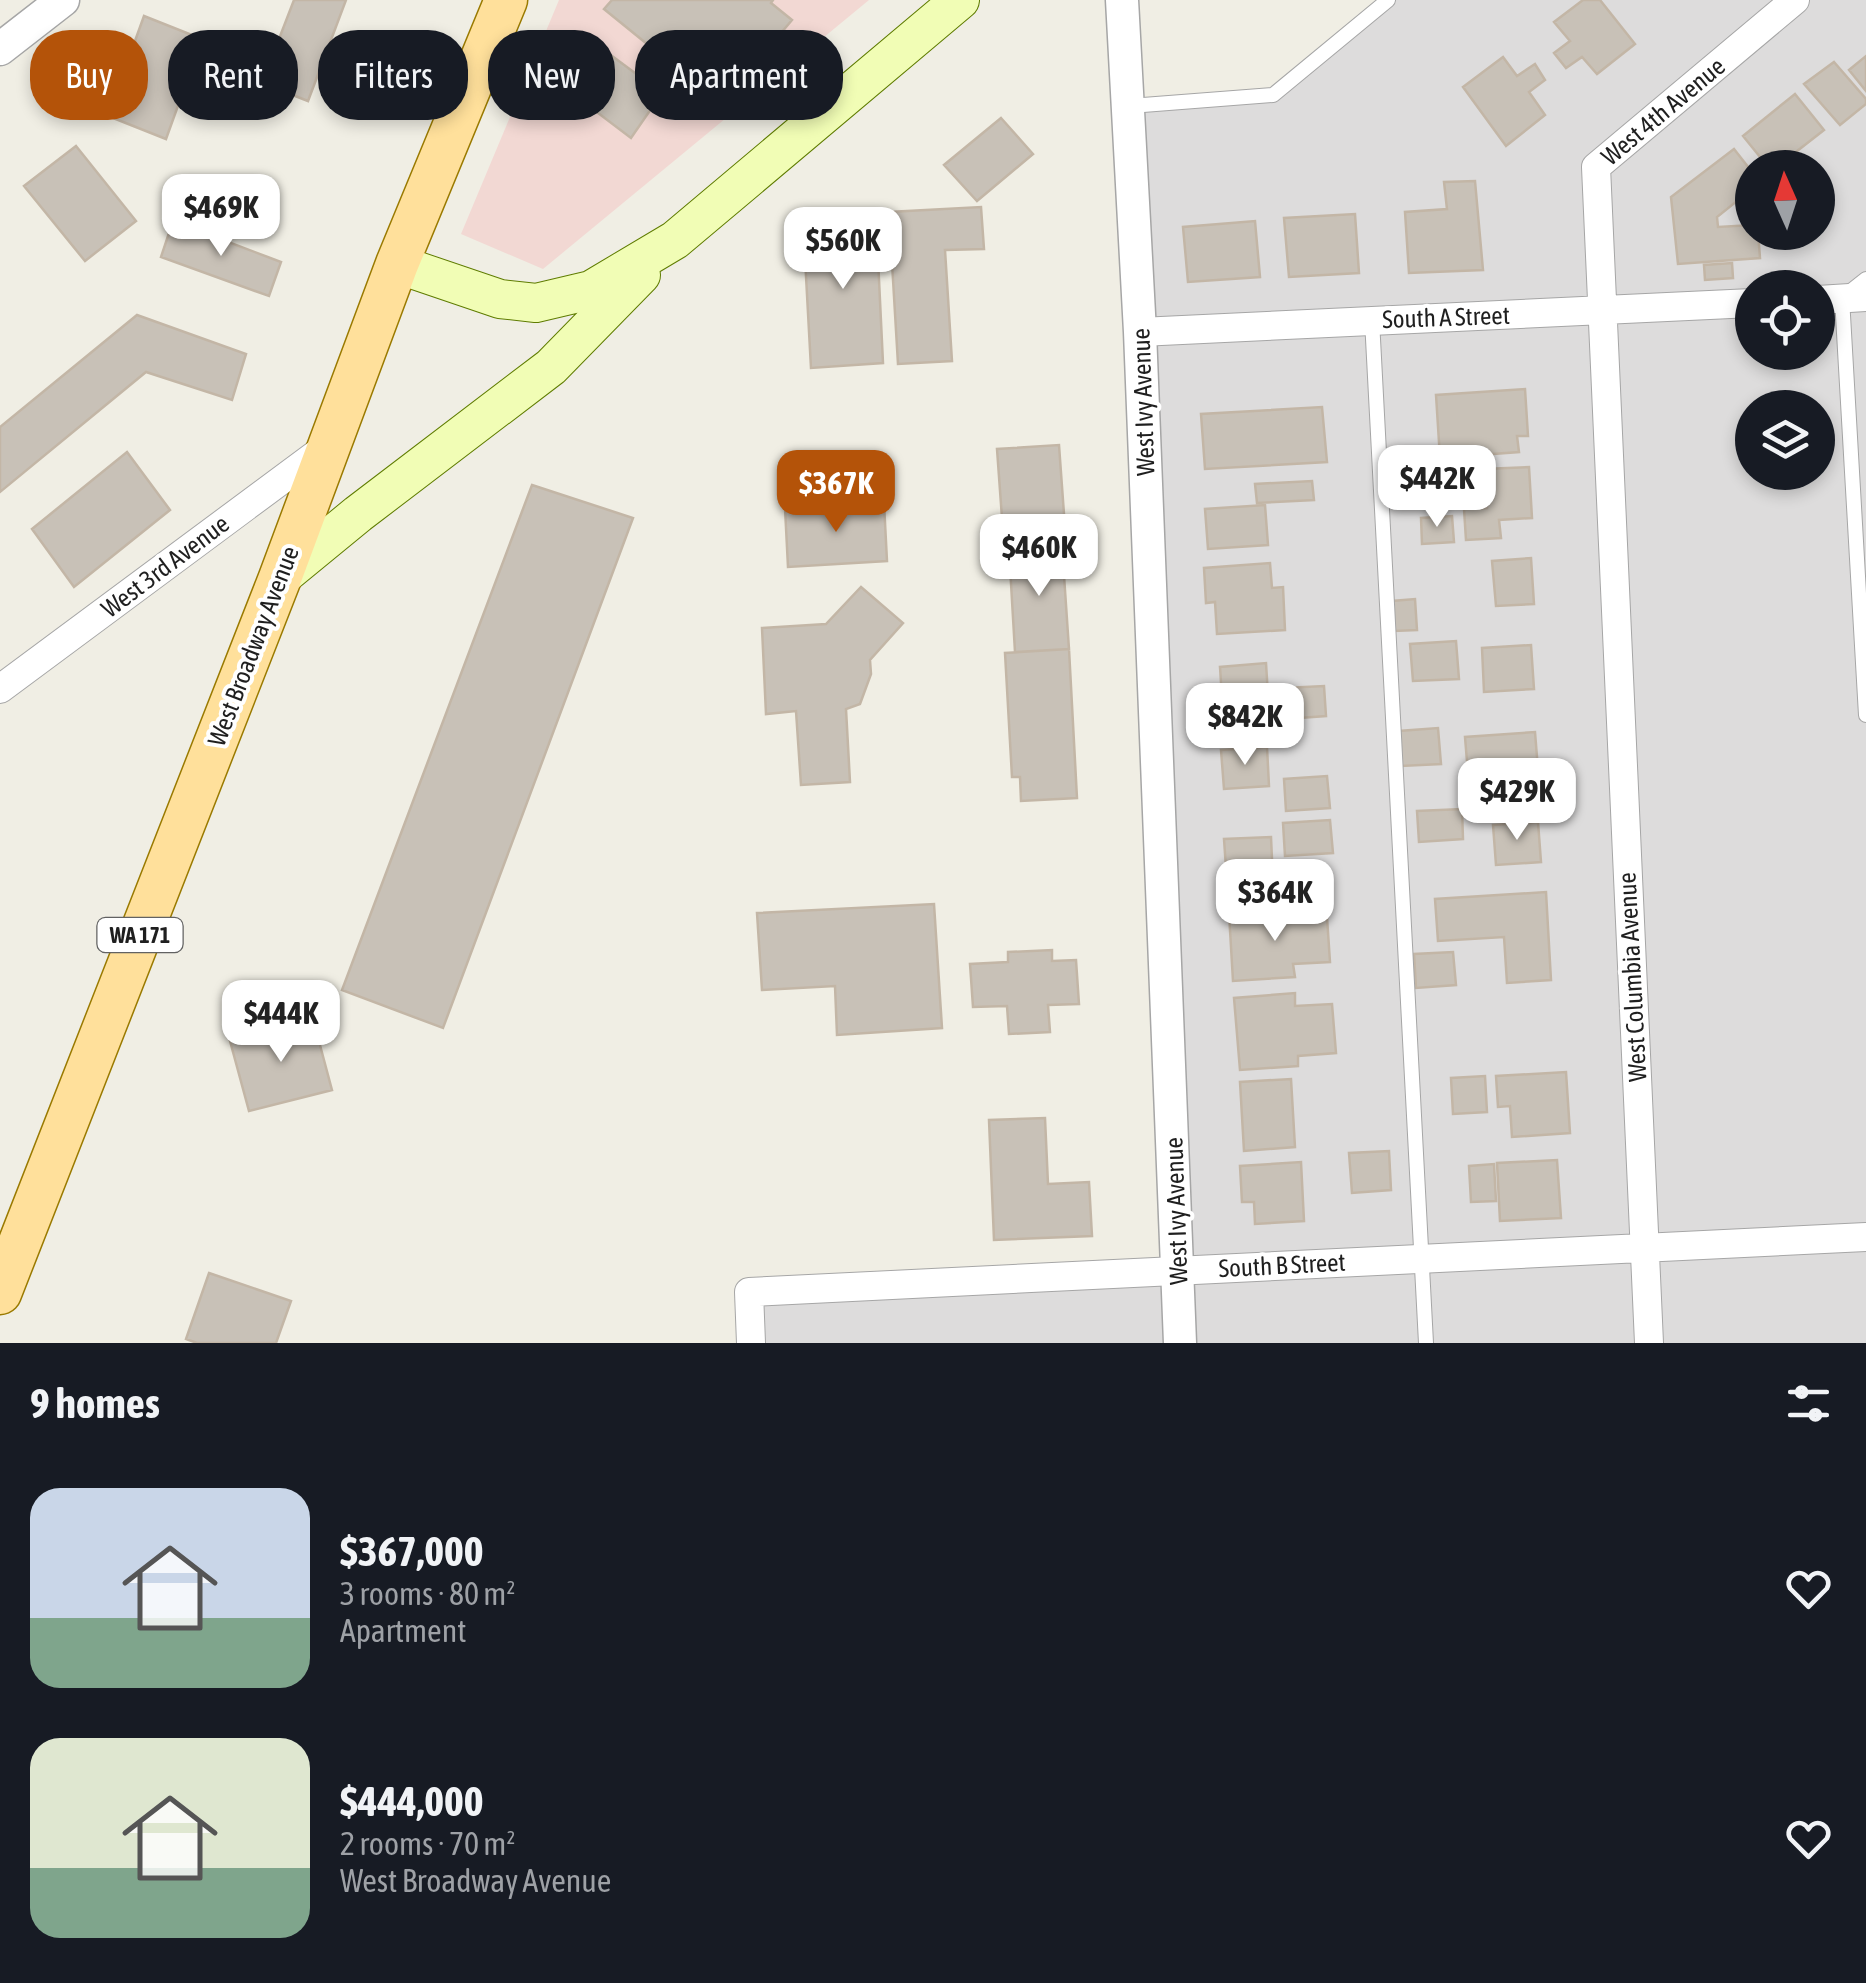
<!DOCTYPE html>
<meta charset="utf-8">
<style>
body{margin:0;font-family:"Asap Condensed",sans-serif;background:#242831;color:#f1f3f6;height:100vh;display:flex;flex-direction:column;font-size:38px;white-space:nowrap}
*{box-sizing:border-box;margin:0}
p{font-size:32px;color:#9ea1a6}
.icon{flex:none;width:55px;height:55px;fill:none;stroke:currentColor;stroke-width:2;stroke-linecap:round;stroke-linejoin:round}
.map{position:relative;height:1343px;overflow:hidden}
.details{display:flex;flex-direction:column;background:#171b24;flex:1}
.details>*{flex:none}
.top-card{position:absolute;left:30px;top:30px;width:1000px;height:90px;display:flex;gap:20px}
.needle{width:65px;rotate:357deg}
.fabs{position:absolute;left:1735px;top:150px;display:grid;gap:20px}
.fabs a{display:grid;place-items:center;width:100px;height:100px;border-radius:50%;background:#171b24;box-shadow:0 5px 15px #0003;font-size:50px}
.price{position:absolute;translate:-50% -85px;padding:0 22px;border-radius:20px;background:#fff;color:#222;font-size:32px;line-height:65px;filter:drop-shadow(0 2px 5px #0008)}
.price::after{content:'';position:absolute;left:50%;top:60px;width:30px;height:22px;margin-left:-15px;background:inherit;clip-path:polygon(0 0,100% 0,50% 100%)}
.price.active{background:#b45309;color:#fff}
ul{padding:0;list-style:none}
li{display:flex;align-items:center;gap:30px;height:250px;padding:0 30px}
li span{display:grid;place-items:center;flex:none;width:280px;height:200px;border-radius:30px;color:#555}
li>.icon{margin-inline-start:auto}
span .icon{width:120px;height:120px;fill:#fffc;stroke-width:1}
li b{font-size:42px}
h2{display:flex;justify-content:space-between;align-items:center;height:120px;padding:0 30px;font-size:42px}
.chip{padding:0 35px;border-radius:40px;background:#171b24;box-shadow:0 5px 15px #0003;font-size:35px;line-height:90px}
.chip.active{background:#b45309;color:#fff}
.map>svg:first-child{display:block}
.residential{fill:#dddcdc;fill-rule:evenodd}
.commercial{fill:#f2d8d3}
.building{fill:#c8c1b7;stroke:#c3b6a6;stroke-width:2.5}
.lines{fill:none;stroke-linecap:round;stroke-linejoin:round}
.service-casing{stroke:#a6a6a6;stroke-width:16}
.minor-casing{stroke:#a6a6a6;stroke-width:30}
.tertiary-casing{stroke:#a6a6a6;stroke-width:35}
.secondary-casing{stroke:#5f7c00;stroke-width:40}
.primary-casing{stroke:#9a7a00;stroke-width:45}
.service{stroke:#fff;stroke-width:14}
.minor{stroke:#fff;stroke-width:28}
.tertiary{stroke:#fff;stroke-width:32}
.secondary{stroke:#f1fdb5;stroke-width:38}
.primary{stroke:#ffe09b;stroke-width:42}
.labels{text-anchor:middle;stroke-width:8;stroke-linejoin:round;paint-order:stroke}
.shield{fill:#fff;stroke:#626262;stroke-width:2.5}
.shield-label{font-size:22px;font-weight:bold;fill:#1f1f1f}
.street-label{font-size:25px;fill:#1f1f1f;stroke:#fff}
</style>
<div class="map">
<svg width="1866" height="1343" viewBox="0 0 1866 1343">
<rect width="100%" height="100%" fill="#f0eee4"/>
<path class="residential" d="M1387,0H1866V1343H751L749,1292L1178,1270L1130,106L1273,94ZM1752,168H1818V232H1752ZM1752,288H1818V352H1752ZM1752,408H1818V472H1752Z"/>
<path class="commercial" d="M559,0H869L543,269L461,234Z"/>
<path class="building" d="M294,0H346L308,101L262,83Z
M612,0H773L771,3L792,20L721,104L604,9Z
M1583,0H1600L1635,44L1597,74L1582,57L1566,68L1554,53L1570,41L1554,22Z
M144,16L202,39L166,139L108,116Z
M608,53L662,93L631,138L577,97Z
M1866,56V91L1849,70Z
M1503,57L1517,76L1535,64L1545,80L1529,92L1545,115L1506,146L1463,87Z
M1834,62L1866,99V104L1840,125L1804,84Z
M1795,94L1824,130L1792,155L1802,168H1769L1743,136Z
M1001,118L1033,154L977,201L944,165Z
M76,146L136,221L85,261L24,186Z
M1734,149L1752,172V189L1717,217L1718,227L1752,225V232H1758L1760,258L1678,264L1671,197Z
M1475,181L1483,270L1409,273L1405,212L1447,209L1444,182Z
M981,207L984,249L945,250L952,361L898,364L889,212Z
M1355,214L1359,273L1289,277L1284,218Z
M876,217L883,363L811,368L803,221Z
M173,221L281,262L269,296L161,257Z
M1255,221L1260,277L1188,282L1183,227Z
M1732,263L1733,278L1705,280L1704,265Z
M137,315L246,354L232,400L146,372L0,492V427Z
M1525,389L1528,436H1517L1519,452L1440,458L1436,395Z
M1322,407L1327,462L1205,469L1201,414Z
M1059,445L1065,528L1003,532L997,449Z
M127,452L170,510L74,587L32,529Z
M1529,467L1532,518L1499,520L1501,538L1466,540L1464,509L1487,508L1484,469Z
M1312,481L1314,500L1257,503L1255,484Z
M532,485L633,518L443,1028L342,990Z
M884,503L887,561L788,567L785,508Z
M1265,505L1268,545L1208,549L1205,509Z
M1452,516L1454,542L1422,544L1421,518Z
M1062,546L1069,649L1015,652L1009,549Z
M1531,558L1534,604L1496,606L1492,561Z
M1270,563L1272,588L1283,587L1285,630L1217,634L1215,602L1206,603L1204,568Z
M861,587L903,623L870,660L871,674L860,704L846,709L850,782L801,785L796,711L766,714L762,628L826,624Z
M1415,599L1417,630L1394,631L1392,601Z
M1456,641L1459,679L1413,681L1410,644Z
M1531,645L1534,689L1484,692L1482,648Z
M1069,649L1077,798L1021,801L1020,777H1012L1005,653Z
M1266,663L1269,712L1223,714L1220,667Z
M1324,686L1326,716L1286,719L1285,688Z
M1438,728L1441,764L1401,766L1399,731Z
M1535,732L1539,782L1469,786L1465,737Z
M1267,747L1269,786L1224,789L1221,750Z
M1327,776L1330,808L1286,811L1284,779Z
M1462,809L1463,839L1419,842L1417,811Z
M1330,820L1333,853L1285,856L1283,823Z
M1538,822L1541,862L1496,865L1493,825Z
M1271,837L1273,881L1227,883L1224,839Z
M1546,892L1551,980L1507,983L1504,937L1438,941L1435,899Z
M934,904L942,1028L837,1035L835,986L762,990L757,913Z
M1289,909L1291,920L1327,917L1330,962L1293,964L1295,977L1233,981L1229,913Z
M1052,950V961L1076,960L1079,1004L1048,1005L1050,1032L1009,1034L1007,1006L973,1007L970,964L1008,962V952Z
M1453,952L1456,985L1416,988L1414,954Z
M1295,993V1006L1332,1004L1336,1053L1298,1056V1066L1240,1070L1234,998Z
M313,1019L332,1090L249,1111L230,1041Z
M1566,1072L1570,1133L1512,1137L1510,1106L1498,1107L1496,1076Z
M1485,1076L1487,1112L1453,1114L1451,1078Z
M1291,1079L1295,1147L1244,1151L1240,1082Z
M1045,1118L1048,1184L1089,1182L1092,1236L994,1240L989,1120Z
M1389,1151L1391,1190L1352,1193L1349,1153Z
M1557,1160L1561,1218L1500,1221L1497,1163Z
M1301,1162L1304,1221L1255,1224L1254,1202H1242L1240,1166Z
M1494,1164L1496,1201L1471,1202L1469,1166Z
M209,1273L291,1301L276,1343H197L186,1339Z"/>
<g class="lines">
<g class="service-casing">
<path id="service" d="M1130,106L1273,95L1388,0
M1866,279L1842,298L1866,715
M1372,320L1426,1343"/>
</g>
<g class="minor-casing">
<path id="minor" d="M1818,300L1866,297
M1140,332L1752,303
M0,689L330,444
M751,1343L749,1292L1866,1237
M1649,1343L1596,167L1795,0"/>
</g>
<g class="tertiary-casing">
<path id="tertiary" d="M1122,0L1140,332L1180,1343
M0,49L63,0"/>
</g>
<g class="secondary-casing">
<path id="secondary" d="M397,264L500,299L536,303L591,290L675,240L960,0
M280,578L358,514L551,367L641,275"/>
</g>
<g class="primary-casing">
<path id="primary" d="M0,1293L280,578L397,264L506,0"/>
</g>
<use href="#service" class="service"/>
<use href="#minor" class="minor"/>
<use href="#tertiary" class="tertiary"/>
<use href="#secondary" class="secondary"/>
<use href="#primary" class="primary"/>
</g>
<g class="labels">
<rect class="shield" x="97.5" y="918" width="85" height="34" rx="8"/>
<g class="shield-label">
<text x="140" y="943">WA 171</text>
</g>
<g class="street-label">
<text transform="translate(1663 111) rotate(-40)" y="9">West 4th Avenue</text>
<text transform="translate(1446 317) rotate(-2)" y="9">South A Street</text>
<text transform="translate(1143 402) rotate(-92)" y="9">West Ivy Avenue</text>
<text transform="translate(165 566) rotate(-37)" y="9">West 3rd Avenue</text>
<text transform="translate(253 646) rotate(-69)" y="9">West Broadway Avenue</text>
<text transform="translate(1632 977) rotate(-93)" y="9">West Columbia Avenue</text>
<text transform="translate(1176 1211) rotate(-92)" y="9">West Ivy Avenue</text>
<text transform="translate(1282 1265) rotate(-3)" y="9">South B Street</text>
</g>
</g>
</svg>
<div class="fabs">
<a><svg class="needle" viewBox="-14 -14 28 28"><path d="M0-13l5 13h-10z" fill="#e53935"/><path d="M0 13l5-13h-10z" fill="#9ea1a6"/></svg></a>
<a><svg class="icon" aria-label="locate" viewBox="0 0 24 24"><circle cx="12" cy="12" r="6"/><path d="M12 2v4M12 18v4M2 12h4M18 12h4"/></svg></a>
<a><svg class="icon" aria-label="layers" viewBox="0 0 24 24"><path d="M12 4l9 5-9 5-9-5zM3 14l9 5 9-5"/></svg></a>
</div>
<b class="price" style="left:221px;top:259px">$469K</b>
<b class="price" style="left:843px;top:292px">$560K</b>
<b class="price" style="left:1437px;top:530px">$442K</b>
<b class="price active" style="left:836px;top:535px">$367K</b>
<b class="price" style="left:1039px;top:599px">$460K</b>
<b class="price" style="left:1245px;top:768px">$842K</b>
<b class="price" style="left:1517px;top:843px">$429K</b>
<b class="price" style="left:1275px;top:944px">$364K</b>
<b class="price" style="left:281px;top:1065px">$444K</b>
<div class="top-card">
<a class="chip active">Buy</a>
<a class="chip">Rent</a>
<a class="chip">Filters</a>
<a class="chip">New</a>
<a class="chip">Apartment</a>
</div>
</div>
<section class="details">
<h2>9 homes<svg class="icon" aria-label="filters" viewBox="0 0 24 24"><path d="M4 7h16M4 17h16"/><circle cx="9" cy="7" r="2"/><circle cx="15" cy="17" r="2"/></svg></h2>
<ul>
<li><span style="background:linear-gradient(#c9d6e8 65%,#7fa58c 0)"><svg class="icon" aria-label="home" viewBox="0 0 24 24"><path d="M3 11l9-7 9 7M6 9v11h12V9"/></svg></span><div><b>$367,000</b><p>3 rooms · 80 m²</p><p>Apartment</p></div><svg class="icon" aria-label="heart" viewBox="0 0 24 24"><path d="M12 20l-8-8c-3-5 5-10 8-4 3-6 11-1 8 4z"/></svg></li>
<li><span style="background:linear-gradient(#dfe7d0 65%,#7fa58c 0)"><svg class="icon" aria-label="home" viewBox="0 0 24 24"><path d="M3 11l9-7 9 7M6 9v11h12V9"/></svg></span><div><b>$444,000</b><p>2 rooms · 70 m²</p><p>West Broadway Avenue</p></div><svg class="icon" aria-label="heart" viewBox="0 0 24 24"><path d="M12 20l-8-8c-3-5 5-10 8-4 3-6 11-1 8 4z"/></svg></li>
</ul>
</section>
